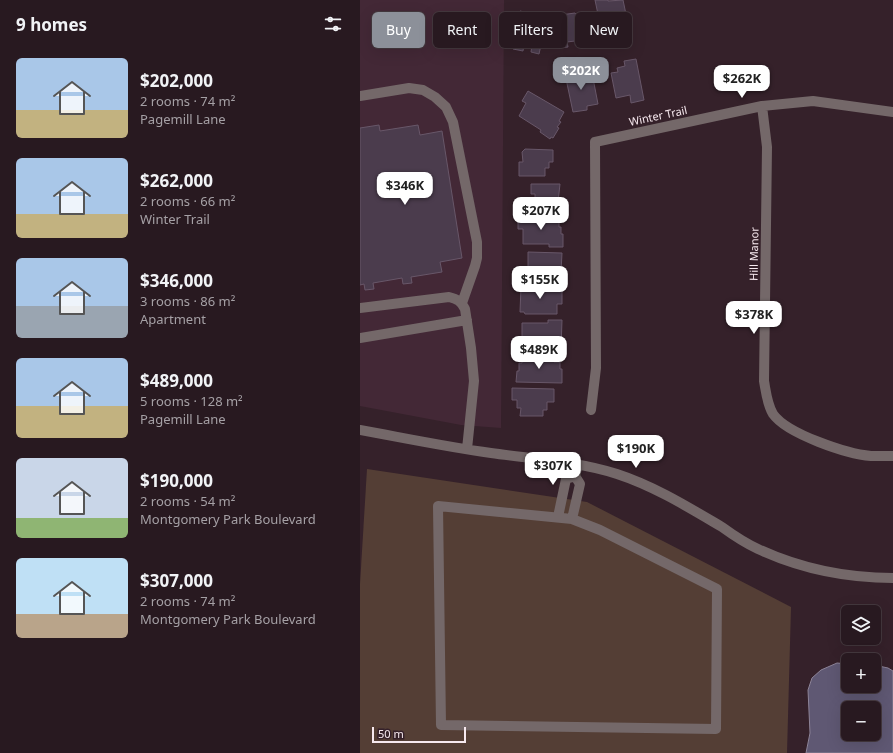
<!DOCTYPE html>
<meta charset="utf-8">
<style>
body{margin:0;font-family:"Noto Sans",sans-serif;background:#302229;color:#f1f3f6;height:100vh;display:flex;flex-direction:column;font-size:15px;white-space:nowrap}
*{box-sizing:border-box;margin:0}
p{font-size:13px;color:#a5a0a5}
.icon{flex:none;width:22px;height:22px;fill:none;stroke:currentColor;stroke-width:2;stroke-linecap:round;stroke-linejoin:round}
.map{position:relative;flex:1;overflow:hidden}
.details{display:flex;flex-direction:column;background:#281920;width:360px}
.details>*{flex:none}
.banner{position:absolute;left:12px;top:12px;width:380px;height:36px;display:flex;gap:8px}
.controls{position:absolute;left:481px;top:605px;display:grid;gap:8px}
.controls a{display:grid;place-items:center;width:40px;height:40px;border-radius:6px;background:#281920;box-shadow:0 4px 16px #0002,0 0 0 1px #44383e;font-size:20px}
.scale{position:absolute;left:12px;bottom:10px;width:94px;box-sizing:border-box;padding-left:4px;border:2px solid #f7e9ef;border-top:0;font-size:11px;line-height:14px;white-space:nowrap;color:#f7e9ef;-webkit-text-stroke:3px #35212a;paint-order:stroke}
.price{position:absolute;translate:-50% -34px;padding:0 9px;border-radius:8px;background:#fff;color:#222;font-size:13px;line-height:26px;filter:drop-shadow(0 1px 2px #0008)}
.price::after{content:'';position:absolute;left:50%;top:24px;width:12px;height:9px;margin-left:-6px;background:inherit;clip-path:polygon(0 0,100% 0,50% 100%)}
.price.active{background:#8c9099;color:#fff}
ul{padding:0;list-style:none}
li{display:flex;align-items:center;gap:12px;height:100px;padding:0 16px}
li span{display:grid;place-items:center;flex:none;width:112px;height:80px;border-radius:6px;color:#555}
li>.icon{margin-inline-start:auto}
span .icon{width:48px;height:48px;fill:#fffc;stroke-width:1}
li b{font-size:17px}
h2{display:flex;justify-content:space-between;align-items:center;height:48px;padding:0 16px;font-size:17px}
.tag{padding:0 14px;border-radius:6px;background:#281920;box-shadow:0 4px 16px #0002,0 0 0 1px #44383e;font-size:14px;line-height:36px}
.tag.active{background:#8c9099;color:#fff}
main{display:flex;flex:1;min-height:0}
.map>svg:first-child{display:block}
.built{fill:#432836}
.green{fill:#543e35}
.water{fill:#5f5873;stroke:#8d8498;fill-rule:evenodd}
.building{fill:#4b3c4d;stroke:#685769}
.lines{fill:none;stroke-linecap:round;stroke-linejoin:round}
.minor{stroke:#746869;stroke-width:10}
.labels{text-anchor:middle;stroke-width:3;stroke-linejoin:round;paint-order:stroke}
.street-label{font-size:11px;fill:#f7e9ef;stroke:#35212a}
</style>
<main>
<section class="details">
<h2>9 homes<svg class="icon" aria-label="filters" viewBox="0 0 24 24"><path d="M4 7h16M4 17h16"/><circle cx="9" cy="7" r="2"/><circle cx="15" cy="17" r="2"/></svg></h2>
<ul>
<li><span style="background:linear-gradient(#a9c7e8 65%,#c2b280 0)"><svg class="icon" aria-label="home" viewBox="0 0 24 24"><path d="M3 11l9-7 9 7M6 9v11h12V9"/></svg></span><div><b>$202,000</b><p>2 rooms · 74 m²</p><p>Pagemill Lane</p></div></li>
<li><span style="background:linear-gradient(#a9c7e8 70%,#c2b280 0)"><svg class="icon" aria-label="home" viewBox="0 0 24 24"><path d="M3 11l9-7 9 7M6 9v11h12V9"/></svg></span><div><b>$262,000</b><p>2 rooms · 66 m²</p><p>Winter Trail</p></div></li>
<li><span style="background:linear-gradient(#a9c7e8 60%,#9aa5b1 0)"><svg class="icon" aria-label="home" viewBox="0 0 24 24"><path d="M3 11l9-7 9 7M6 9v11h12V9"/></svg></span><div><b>$346,000</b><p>3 rooms · 86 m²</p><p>Apartment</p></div></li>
<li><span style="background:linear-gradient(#a9c7e8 60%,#c2b280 0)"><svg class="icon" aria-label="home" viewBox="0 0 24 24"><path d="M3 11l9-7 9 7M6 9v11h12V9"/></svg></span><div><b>$489,000</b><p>5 rooms · 128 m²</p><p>Pagemill Lane</p></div></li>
<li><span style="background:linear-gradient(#c9d6e8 75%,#8fb573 0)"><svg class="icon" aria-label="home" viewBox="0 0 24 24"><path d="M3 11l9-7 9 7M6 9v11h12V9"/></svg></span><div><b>$190,000</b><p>2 rooms · 54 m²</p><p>Montgomery Park Boulevard</p></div></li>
<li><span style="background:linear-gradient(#bfe0f5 70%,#b9a48a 0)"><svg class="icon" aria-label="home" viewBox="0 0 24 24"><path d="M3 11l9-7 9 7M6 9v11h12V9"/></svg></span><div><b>$307,000</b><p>2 rooms · 74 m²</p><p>Montgomery Park Boulevard</p></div></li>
</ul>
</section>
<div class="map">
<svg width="533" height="753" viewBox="0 0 533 753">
<rect width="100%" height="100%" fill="#35212a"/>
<path class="built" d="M0,0H144L141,428L101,425L0,406Z"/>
<path class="green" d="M7,469L227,502L431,607L427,753H0V584Z"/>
<path class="water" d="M477,663L488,664V686H514V665L528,668L533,671V753H446L450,733L448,690L452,678L461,670ZM488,708H514V734H488Z"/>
<path class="building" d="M235,0H248V1L263,0L267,19L258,21L261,35L243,38Z
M160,11L172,14V16L187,18L179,54L171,52L172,45L164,44L163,51L153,49Z
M215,13L217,15L218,21H221L223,40L207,42L208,47L198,48L193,16Z
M276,59L284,100L271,103L270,95L256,98L251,73L258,72L257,68L265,66L264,61Z
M229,71L232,73L238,104L227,106V110L213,112L205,74L216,72V74Z
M168,91L204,112L199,121L201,122L197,127L199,128L193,138L191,137L190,139L180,132L181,130L159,116L166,103L162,101Z
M19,125L20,131L58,125L60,135L82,131L102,258L80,262L82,272L51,277L52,283L43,284L42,278L13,283L14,289L5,290L4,284L0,285V128Z
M165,149L193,150V162H189V168H185V176H159V162H163L162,152Z
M171,184H200L198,202H201L203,205L201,211H175V194H171Z
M158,217H199V227H201V234H203V247H189V244H163V229H158Z
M168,252L202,253L201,272H202V280L168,279L166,278V271L168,270Z
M161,287H200V289H202V304H197V314H165L164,312H160Z
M188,320H202L201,349H198V351L157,350V337H162V323H188Z
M162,355L190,356V358H194V362H200V369H202V383L156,382L157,371H159V363H162Z
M152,388L194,389V402H187V410H183V416H160L161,408H157V400H152Z"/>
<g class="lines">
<path class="minor" d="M0,96L49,88L63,90L75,97L86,107L93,122L117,242V258L115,266L102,303
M402,106L407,147L404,381C406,392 407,404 413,414C427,434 487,454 511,456C518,456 526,456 533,456
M0,308L89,297C97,299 101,301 105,309L111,348L114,381L107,449
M0,338L107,320
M231,410L236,368L235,142L402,106L453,101L533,112
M0,430C44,438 87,447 131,453C173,459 216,461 257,474C294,486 328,507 362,527C373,535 385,543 398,549C441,569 486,578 533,578
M78,506L212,519L240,530L357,589L356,729L81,725Z
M198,517L206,479L215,476
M212,519L220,484L215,476L218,464"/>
</g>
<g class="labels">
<g class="street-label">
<text transform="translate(298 116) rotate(-12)" y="4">Winter Trail</text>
<text transform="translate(394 254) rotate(-89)" y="4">Hill Manor</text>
</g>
</g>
</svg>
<div class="controls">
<a><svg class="icon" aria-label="layers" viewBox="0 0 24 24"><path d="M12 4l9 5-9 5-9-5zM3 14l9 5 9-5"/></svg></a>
<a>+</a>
<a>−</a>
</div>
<div class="scale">50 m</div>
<b class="price active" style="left:221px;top:91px">$202K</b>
<b class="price" style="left:382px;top:99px">$262K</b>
<b class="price" style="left:45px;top:206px">$346K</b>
<b class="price" style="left:181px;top:231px">$207K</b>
<b class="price" style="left:180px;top:300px">$155K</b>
<b class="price" style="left:394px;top:335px">$378K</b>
<b class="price" style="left:179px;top:370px">$489K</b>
<b class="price" style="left:276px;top:469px">$190K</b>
<b class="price" style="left:193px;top:486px">$307K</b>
<div class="banner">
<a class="tag active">Buy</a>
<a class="tag">Rent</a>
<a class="tag">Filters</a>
<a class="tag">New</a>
</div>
</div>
</main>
